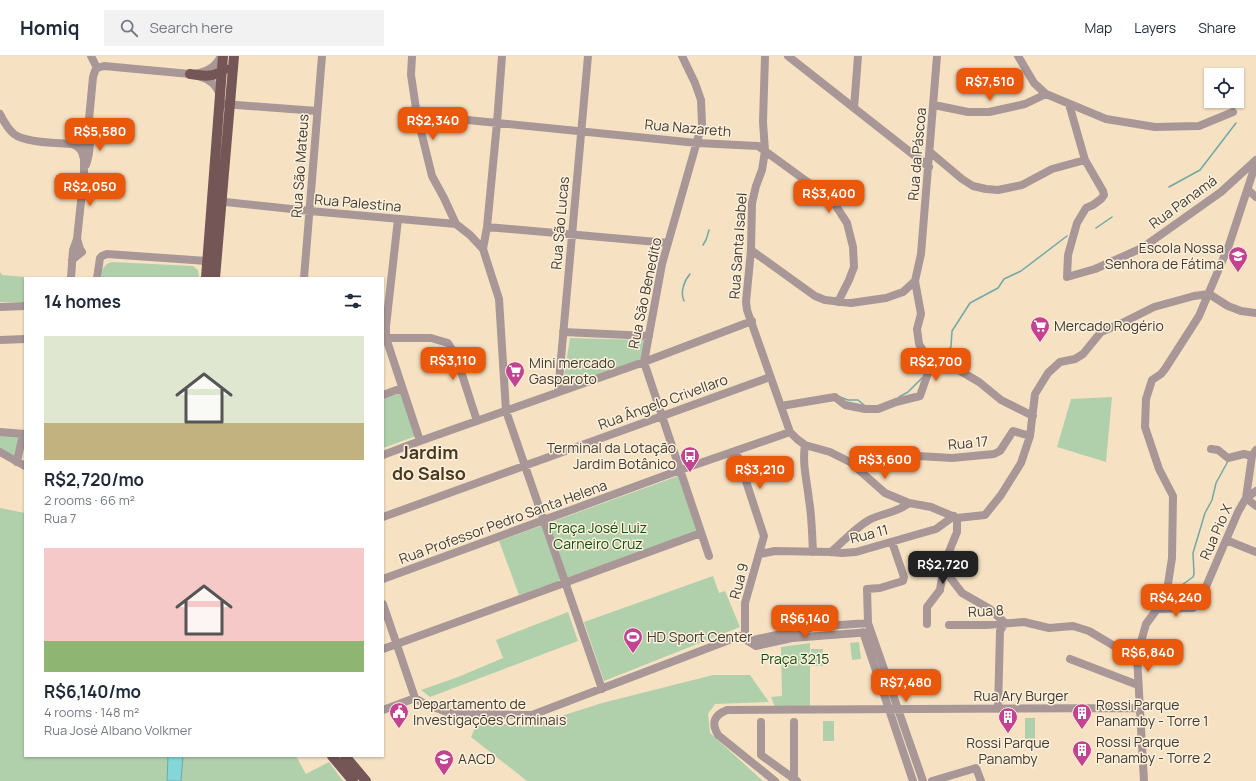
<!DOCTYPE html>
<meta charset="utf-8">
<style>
body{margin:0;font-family:Manrope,sans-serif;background:#f2f2f3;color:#1f2937;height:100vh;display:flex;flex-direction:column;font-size:15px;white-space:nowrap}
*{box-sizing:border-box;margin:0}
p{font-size:13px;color:#747a83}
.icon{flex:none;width:22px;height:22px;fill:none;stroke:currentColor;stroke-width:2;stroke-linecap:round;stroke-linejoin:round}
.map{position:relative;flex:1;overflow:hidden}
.details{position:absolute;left:24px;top:221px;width:360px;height:480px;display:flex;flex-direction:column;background:#fff;border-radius:0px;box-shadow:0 1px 3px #0004}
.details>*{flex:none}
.tools{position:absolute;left:1204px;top:12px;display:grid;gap:8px}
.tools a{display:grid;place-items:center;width:40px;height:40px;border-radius:0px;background:#fff;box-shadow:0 1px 3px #0004;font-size:20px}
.price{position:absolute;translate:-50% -34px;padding:0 9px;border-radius:8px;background:#ea580c;color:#fff;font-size:13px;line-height:26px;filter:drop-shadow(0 1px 2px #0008)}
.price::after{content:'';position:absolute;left:50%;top:24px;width:12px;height:9px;margin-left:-6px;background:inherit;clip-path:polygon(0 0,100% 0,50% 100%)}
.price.current{background:#222;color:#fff}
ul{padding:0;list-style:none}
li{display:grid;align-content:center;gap:8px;height:212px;padding:0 20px}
li span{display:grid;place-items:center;height:124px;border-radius:0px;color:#555}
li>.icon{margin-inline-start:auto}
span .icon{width:72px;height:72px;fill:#fffc;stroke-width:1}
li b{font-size:17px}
h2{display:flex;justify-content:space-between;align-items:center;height:48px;padding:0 20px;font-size:17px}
header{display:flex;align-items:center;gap:24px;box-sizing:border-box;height:56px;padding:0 20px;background:#fff;border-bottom:1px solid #e0e1e3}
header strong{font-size:19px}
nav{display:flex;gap:22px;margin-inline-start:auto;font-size:14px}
.search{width:280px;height:36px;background:#f2f2f3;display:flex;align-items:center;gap:10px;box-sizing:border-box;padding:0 14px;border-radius:0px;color:#747a83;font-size:15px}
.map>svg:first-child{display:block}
.green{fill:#b0d0ac}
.water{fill:#84d6d8;stroke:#70a8a5}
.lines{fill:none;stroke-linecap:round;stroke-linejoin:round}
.stream{stroke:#70a8a5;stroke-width:1.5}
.minor{stroke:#a89796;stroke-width:8}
.major{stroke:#745656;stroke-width:10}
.labels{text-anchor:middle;stroke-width:3;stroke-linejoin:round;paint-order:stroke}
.street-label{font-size:14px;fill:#433b2f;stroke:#fdf1de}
.poi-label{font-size:14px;fill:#433b2f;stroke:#fdf1de;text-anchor:start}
.park-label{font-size:14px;fill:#134d0d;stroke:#fdf1de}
.district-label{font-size:18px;font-weight:bold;fill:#493a1f;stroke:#fdf1de}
</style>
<header>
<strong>Homiq</strong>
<div class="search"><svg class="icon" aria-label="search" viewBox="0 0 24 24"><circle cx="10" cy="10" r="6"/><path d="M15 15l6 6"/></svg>Search here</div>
<nav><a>Map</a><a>Layers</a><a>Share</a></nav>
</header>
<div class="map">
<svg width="1256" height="725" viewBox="0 0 1256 725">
<rect width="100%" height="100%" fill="#f6e2c3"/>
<path class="green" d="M112,206L193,210L198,214L199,222H102C101,214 104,208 112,206Z
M0,216L2,219L38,222H25V246H0Z
M570,282L645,284L643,303L562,331Z
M401,337L416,380L383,392V343Z
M1112,341L1106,406L1057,391L1071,343Z
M0,379L20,381L16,400L0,392Z
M678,420L698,475L519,539L499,485Z
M0,452L25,457V700H296L306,718L329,706L343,725H0Z
M713,520L719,537L725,535L740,571L604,625L584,566Z
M568,556L578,585L430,641L421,634L458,621L503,602L496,584Z
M859,586L861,603L852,604L850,587Z
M810,587V650L775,651L771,641L782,640L781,591Z
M811,593H823V610H811Z
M713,619H750L769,646L715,648L708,658L710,677L763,725H527L471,681L476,669L539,667L602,647Z
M1025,662H1035V683H1025Z
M823,665H834V685H823Z"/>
<path class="water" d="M168,700H183L181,725H167Z"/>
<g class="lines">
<path class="stream" d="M1169,131L1200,114L1236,67
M1096,172L1112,161
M703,189L706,184L709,174
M684,245C680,236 684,225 690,218
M937,302L951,291L952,275L970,247L998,232L1004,223L1021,215L1067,180
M840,341L848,344H858L864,349
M899,341L908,336L922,322
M1182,529L1193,521L1194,518L1193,497L1205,457L1212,444L1216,427L1228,405"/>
<path class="minor" d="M91,0L97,12
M412,0L411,19L417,59L432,120L444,142L456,168L470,179L483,193L499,243L506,355L602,633
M682,0L695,27L701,44L702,68L662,208L644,306L662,360L709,500
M765,0L763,66L765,95L762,114L756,130L752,147L751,194L746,246L747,254L790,376L797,383L805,389L830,396L850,406L885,437L909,447L931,451L957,462L985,459L1001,439L1021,407L1030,380L1035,338L1048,317L1060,306L1075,303L1083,298L1101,276L1122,267L1154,251L1194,240L1209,238L1228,250L1241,255L1256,257
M788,0L929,111
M1018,0L1034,27L1046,38L1106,63L1155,71L1199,70L1233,56
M97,12L104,10L190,18C204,17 215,13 221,0
M201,21C211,24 216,29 220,39
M224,48L317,55
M1069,48L1085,104L1103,135L1104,139L1101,143L1093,149L1086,152L1077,167L1068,199L1067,221L1095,213L1142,192L1221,136L1256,104
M934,49L968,56H989L1025,48L1046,38
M854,52L858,0
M0,58C4,66 8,73 14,78C25,87 58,87 72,88C78,90 82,93 83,100
M417,59L697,87L758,90L765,95L824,138L836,150L847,167L853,191L854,211L849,224L838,246
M930,96L962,123L973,130L986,133L998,134L1022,129L1052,113L1085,104
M86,109C90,97 91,88 89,77
M1248,134L1256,141
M216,145L310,155L456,168
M398,163L386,270V282L420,385
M487,171L668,187
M483,193L487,171L497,67L502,0
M751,194L815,240L825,244L851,247L886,242L903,236L915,225L921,198L937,0
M72,204L82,196L80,193L77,183
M71,222L73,194L77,183L84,117V89L88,74L93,21L95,15L97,12
M97,222L100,202L102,200L107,198L207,205
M304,222L322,0
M915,225L921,258L917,273L919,288L928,303L945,306L979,326L1001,344L1033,360
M0,251L25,250
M563,276L649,280
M383,282H431L448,287L456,300L477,365
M0,284L25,283
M558,336L588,0
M383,339L402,332
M781,350L835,341L845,349L865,353H878L896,346L920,340L928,317L936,305
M0,376L25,378
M805,389C802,408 807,425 809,444C812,461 812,479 813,496
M1211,393L1218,394L1228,402L1244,398L1252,400
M736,395L764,480L745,547V578L748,585L756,590L792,582L870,576
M0,396L25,410
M383,399L420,385L644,306L752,265
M17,406L23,378
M850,406L860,399H901L952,402L994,398L1000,395L1013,375L1030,380
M1246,442L1256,450
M1246,442L1256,435
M383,461L770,321
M957,462V476L944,508L946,516L962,537L990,553L1005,567L1000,575L998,653
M1226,484L1256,496
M831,496C844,485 855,472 869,464C882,457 897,457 909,447
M760,498L775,495L831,496L842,497L856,496L936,473L954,460
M383,523L680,414L790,376
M383,548L415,642
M1158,553L1193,552L1199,547L1238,456L1246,442L1252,400L1256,394
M868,567L867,533L880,532L903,525L904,521L892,486
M927,568V551L940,534L944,509
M949,569H986L1024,566L1049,572L1073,570L1089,575L1116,591
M863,576L913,725
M748,585L813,571L868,567L923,725
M383,593L701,477
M1070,603L1138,629
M415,642L423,647L452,658L532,659L745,578
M383,654L415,642
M761,666V699L797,725
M794,666V722
M775,725L718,679C711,667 714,659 727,654L1139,652
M932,725L976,712L981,725
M1144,725L1137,600L1146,568L1166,541L1172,502L1173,440L1159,413L1145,371L1146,343L1152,324L1161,318L1165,313L1199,260L1229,189L1256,107"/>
<path class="major" d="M190,18C203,20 214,22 225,13
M206,222L223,0
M215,222L234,0
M332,700L353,725
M345,700L366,725"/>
</g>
<defs>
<g id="school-pin" transform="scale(1)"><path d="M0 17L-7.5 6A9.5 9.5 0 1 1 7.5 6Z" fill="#c14391" stroke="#fdf1de"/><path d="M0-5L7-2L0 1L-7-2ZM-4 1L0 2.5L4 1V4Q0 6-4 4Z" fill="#fff"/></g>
<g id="supermarket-pin" transform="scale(1)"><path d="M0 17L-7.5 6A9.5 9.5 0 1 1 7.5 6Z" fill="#c14391" stroke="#fdf1de"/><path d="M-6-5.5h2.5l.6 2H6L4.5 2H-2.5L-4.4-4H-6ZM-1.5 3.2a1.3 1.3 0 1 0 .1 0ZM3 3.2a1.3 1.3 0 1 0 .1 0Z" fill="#fff"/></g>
<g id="bus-pin" transform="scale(1)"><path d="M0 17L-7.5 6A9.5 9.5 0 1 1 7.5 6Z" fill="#c14391" stroke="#fdf1de"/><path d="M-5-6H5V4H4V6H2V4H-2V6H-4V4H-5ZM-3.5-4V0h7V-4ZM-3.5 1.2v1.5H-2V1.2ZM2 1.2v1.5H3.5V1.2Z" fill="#fff"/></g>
<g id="stadium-pin" transform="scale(1)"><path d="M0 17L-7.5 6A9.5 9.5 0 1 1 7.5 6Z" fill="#c14391" stroke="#fdf1de"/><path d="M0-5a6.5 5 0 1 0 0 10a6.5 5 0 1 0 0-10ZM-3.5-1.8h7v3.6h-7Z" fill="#fff"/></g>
<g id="civic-pin" transform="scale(1)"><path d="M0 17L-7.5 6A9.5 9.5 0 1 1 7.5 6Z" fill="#c14391" stroke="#fdf1de"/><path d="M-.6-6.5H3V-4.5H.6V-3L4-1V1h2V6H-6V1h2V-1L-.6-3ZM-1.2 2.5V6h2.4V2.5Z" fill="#fff"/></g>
<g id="building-pin" transform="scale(1)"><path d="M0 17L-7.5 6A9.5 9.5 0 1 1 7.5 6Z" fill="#c14391" stroke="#fdf1de"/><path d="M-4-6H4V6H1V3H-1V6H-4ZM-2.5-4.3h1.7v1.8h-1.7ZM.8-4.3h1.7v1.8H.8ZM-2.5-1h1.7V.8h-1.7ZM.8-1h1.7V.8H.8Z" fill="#fff"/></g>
</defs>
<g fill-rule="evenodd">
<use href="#school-pin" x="1238" y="200"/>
<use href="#supermarket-pin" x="1040" y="270"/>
<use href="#supermarket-pin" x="515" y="315"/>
<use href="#bus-pin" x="690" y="400"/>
<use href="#stadium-pin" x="633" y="581"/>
<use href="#civic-pin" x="399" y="656"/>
<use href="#building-pin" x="1082" y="657"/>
<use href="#building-pin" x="1008" y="661"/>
<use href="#building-pin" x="1082" y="694"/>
<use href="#school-pin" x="444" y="703"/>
</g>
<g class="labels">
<g class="street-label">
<text transform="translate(688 72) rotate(5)" y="5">Rua Nazareth</text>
<text transform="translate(917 98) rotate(-85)" y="5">Rua da Páscoa</text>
<text transform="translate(300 110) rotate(-86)" y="5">Rua São Mateus</text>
<text transform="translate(1183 146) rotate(-36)" y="5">Rua Panamá</text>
<text transform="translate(358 147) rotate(5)" y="5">Rua Palestina</text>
<text transform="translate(560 167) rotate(-85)" y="5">Rua São Lucas</text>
<text transform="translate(738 190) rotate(-86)" y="5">Rua Santa Isabel</text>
<text transform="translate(645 237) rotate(-78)" y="5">Rua São Benedito</text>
<text transform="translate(663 346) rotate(-20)" y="5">Rua Ângelo Crivellaro</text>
<text transform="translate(968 387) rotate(-5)" y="5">Rua 17</text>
<text transform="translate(503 466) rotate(-20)" y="5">Rua Professor Pedro Santa Helena</text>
<text transform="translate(1216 476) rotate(-66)" y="5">Rua Pio X</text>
<text transform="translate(869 478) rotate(-14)" y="5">Rua 11</text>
<text transform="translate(739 525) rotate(-75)" y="5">Rua 9</text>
<text transform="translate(986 555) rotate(-3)" y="5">Rua 8</text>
<text x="1021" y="645">Rua Ary Burger</text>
</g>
<g class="poi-label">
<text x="1224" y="197" text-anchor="end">Escola Nossa<tspan x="1224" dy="16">Senhora de Fátima</tspan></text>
<text x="1054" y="275">Mercado Rogério</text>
<text x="529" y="312">Mini mercado<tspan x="529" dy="16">Gasparoto</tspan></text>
<text x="676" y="397" text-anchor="end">Terminal da Lotação<tspan x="676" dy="16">Jardim Botânico</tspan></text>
<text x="647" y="586">HD Sport Center</text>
<text x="413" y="653">Departamento de<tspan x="413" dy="16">Investigações Criminais</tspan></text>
<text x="1096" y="654">Rossi Parque<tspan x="1096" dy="16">Panamby - Torre 1</tspan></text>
<text x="1096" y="691">Rossi Parque<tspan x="1096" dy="16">Panamby - Torre 2</tspan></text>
<text x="1008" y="692" text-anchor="middle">Rossi Parque<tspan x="1008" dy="16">Panamby</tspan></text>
<text x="458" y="708">AACD</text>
</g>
<g class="park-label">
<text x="598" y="477">Praça José Luiz<tspan x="598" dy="16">Carneiro Cruz</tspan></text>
<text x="795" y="608">Praça 3215</text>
</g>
<g class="district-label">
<text x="429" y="403">Jardim<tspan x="429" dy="21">do Salso</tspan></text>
</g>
</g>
</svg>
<div class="tools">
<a><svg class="icon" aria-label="locate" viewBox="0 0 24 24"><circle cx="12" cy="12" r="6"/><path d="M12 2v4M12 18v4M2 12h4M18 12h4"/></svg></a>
</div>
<b class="price" style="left:990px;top:46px">R$7,510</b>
<b class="price" style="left:433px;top:85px">R$2,340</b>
<b class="price" style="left:100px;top:96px">R$5,580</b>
<b class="price" style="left:90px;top:151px">R$2,050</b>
<b class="price" style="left:829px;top:158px">R$3,400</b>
<b class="price" style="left:453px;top:325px">R$3,110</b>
<b class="price" style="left:936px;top:326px">R$2,700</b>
<b class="price" style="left:885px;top:424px">R$3,600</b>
<b class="price" style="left:760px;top:434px">R$3,210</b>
<b class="price current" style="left:943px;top:529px">R$2,720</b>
<b class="price" style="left:1176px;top:562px">R$4,240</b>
<b class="price" style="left:805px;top:583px">R$6,140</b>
<b class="price" style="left:1148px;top:617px">R$6,840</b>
<b class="price" style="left:906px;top:647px">R$7,480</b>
<section class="details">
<h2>14 homes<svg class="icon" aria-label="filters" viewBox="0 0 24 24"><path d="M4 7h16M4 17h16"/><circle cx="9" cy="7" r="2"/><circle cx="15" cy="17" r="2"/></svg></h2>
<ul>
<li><span style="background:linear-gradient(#dfe7d0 70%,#c2b280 0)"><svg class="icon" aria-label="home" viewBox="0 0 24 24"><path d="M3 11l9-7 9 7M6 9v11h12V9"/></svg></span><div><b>R$2,720/mo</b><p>2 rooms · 66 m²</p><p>Rua 7</p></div></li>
<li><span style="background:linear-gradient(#f6c9c9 75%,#8fb573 0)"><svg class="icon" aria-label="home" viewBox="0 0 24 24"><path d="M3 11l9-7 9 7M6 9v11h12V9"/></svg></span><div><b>R$6,140/mo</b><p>4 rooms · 148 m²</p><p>Rua José Albano Volkmer</p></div></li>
</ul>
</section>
</div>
